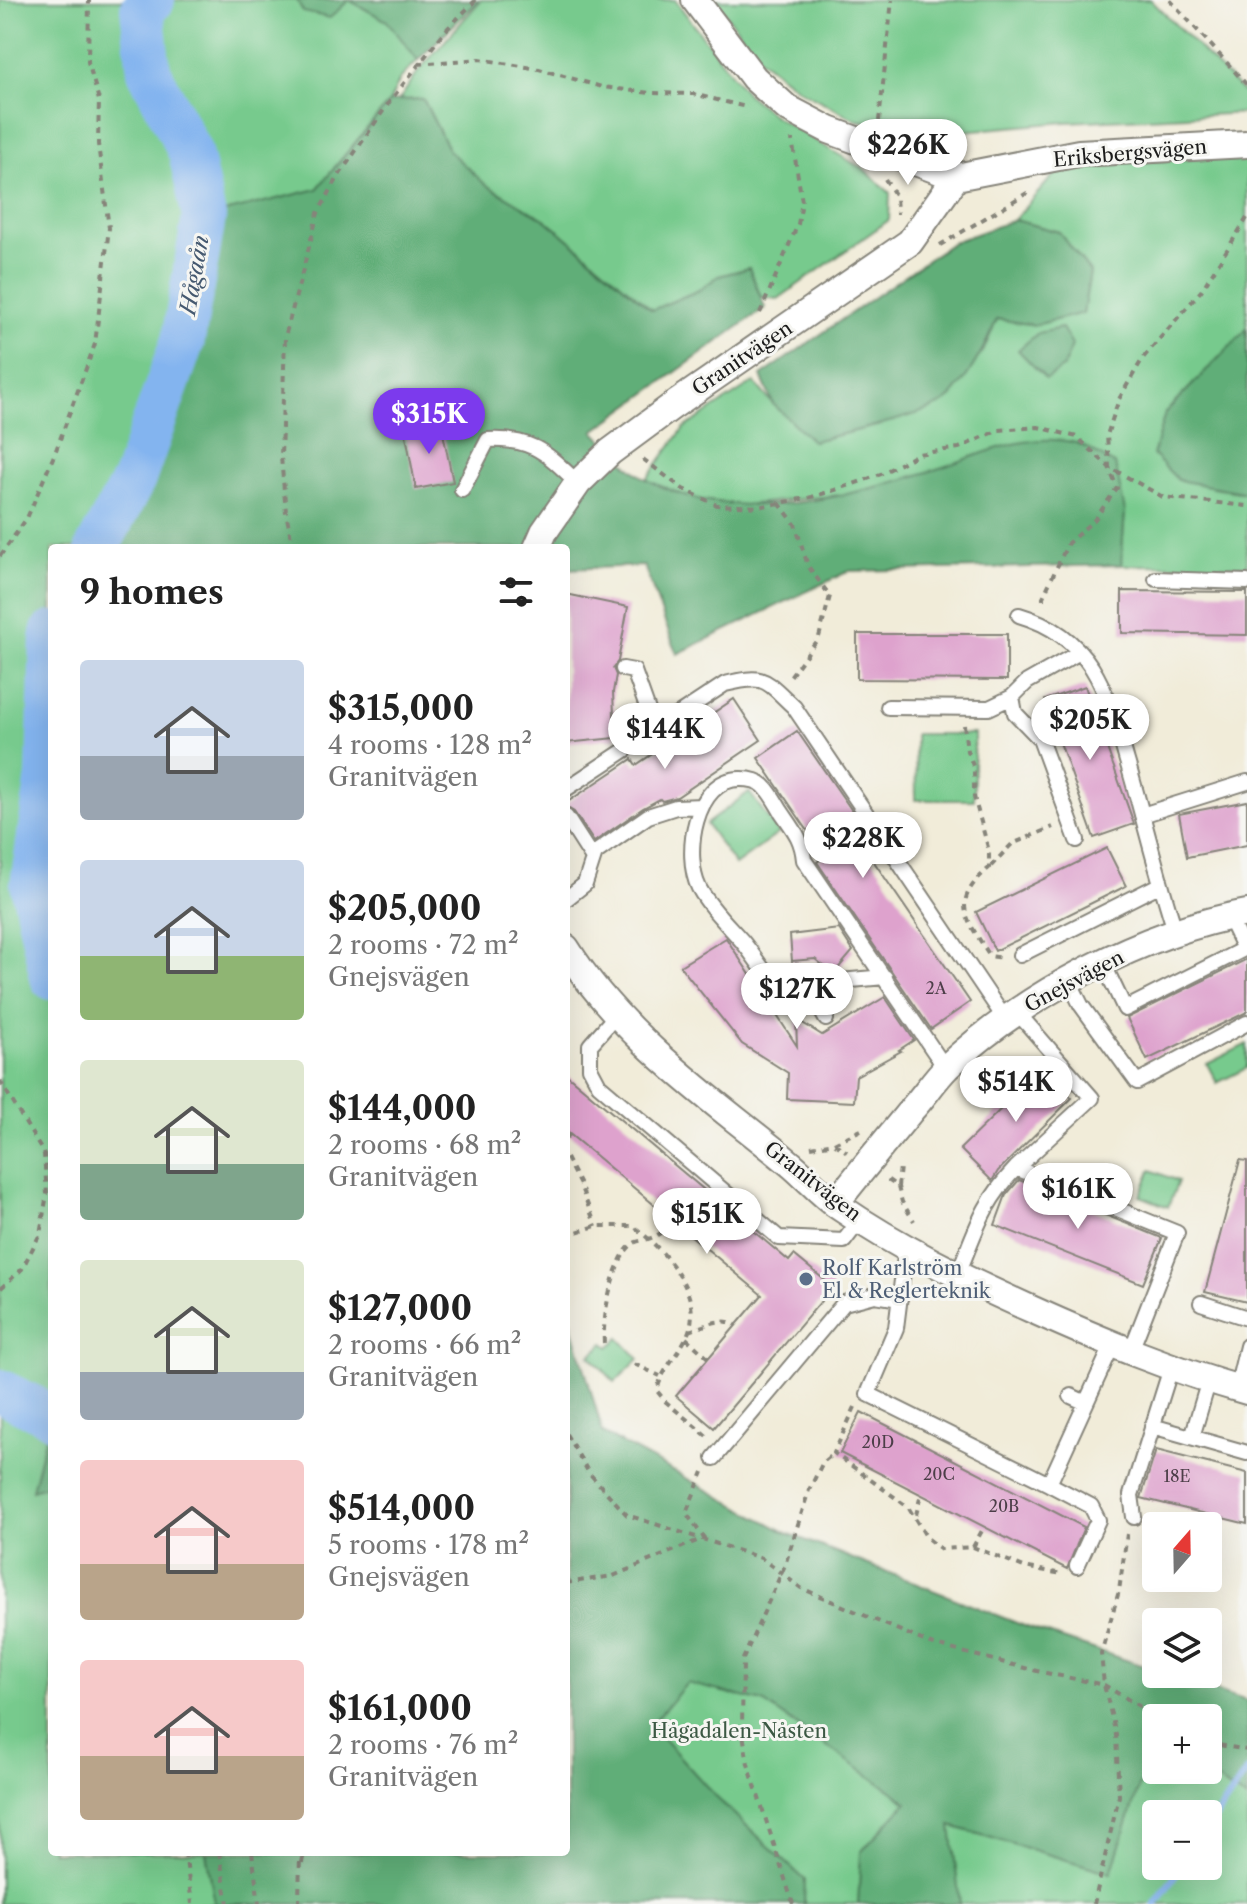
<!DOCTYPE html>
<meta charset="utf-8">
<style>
body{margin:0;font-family:"Libre Caslon Text",serif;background:#f2f2f2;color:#222;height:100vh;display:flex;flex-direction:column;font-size:30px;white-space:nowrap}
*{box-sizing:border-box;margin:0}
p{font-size:26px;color:#767676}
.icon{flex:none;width:44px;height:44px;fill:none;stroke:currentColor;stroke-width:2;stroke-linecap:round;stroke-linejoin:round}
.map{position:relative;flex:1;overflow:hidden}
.drawer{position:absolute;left:48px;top:544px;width:522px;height:1312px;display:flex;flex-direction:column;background:#fff;border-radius:8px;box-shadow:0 8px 32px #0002}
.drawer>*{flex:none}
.needle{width:52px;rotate:20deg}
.fabs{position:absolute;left:1142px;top:1512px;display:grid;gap:16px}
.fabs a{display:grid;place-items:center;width:80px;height:80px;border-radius:8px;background:#fff;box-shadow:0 8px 32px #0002;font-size:40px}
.price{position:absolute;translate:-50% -68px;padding:0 18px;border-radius:28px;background:#fff;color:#222;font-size:26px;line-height:52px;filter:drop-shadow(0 2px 4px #0008)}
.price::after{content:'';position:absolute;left:50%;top:48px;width:24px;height:18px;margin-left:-12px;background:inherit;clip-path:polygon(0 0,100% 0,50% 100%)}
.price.active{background:#7c3aed;color:#fff}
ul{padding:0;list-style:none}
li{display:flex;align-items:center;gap:24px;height:200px;padding:0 32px}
li span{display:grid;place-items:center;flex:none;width:224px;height:160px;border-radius:8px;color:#555}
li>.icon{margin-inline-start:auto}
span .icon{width:96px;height:96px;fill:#fffc;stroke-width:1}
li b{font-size:34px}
h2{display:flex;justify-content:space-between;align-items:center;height:96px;padding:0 32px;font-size:34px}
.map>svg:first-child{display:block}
.green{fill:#77ca8d;stroke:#4a7354;stroke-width:2;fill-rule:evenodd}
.forest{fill:#61ae78;stroke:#3e654a;stroke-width:2}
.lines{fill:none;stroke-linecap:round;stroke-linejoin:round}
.stream{stroke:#83b4ef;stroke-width:7}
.river{stroke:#83b4ef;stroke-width:44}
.building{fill:#dea2cd}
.lane-casing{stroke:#86847a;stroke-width:18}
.street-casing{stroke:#86847a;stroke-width:30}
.path{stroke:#86847a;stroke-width:4;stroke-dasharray:6 6;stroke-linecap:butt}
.lane{stroke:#fff;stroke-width:14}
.street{stroke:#fff;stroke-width:26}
.service-dot{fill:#5c6f8a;stroke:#f6f6f2;stroke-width:3}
.labels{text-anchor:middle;stroke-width:6;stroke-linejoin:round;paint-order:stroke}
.number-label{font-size:16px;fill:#4c3e48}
.street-label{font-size:20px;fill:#1c1c1c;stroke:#f6f6f2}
.service-label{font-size:20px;fill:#4e5e75;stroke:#f6f6f2;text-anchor:start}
.park-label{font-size:20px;fill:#3c5944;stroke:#f6f6f2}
.water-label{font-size:22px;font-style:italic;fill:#455970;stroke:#f6f6f2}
</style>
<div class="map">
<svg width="1247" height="1904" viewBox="0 0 1247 1904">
<rect width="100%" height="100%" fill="#f6f6f2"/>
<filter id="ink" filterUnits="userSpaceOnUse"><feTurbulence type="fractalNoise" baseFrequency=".0125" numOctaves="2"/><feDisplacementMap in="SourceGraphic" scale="16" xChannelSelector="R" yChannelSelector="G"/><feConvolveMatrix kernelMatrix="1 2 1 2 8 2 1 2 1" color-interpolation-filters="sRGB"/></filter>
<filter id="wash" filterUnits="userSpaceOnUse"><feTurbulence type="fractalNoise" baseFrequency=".006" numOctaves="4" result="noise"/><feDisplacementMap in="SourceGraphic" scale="32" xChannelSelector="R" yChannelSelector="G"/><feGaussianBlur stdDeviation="1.8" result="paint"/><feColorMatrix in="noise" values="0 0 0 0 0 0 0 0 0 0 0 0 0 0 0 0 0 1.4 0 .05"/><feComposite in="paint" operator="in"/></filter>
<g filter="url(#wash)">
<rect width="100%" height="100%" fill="#f1ecd9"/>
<path class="green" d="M0,0H469L415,56L418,60L400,79L390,101L334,168L303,548H52V1852H566V1417L884,1618L1156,1718V1770H1202L1247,1800V1904H0ZM1156,1814H1208V1866H1156Z
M481,0H675L747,94L777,118L865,170L890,193L889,220L778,299L761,297L749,268L719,276L699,290L653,310L546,220L485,185L449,151L423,99L399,100L419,70Z
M715,0H1151L1247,96V113L1066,122L963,131L894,128L856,120L798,89L761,60Z
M1247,156V329L1165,413L1212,488L1247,493V566L1121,565L1125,511L900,481L860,493L743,505L694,499L646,480L684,428L754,382L773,404L813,441L881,425L983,352L997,319L1035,325L1083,313L1090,272L1059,232L1014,220L1058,170L1111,163Z
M915,734H974V800H916Z
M749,792L779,833L735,865L706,824Z
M1247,1044V1068L1217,1083L1207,1064Z
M1151,1170L1178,1181L1168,1207L1140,1196Z
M619,1338L639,1359L615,1382L590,1356L604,1343L609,1347Z"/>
<path class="forest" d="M297,0H349L330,18L303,12Z
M349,0H479L418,60L387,21Z
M423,99L449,151L485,184L546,220L652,310L699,290L719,276L749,268L765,308L594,431C608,446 631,471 648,480C735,529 855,496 943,467C985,453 1027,433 1072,442C1086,445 1102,458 1115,464L1125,511L1121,565L849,571L677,654L644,566L566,569V548H97L134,479L183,340L204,217L317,189L390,101Z
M1014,220L1059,232L1090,272L1083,313L1035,325L997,319C985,347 970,376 949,399C934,414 838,435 812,441L773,404L761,376L953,242Z
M1062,328L1072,345L1063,368L1046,379L1018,350L1038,333Z
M1247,329V493L1178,480L1153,455L1165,413Z
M52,633V978L32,884L48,775Z
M566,1304L603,1433L787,1533L1027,1627L1156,1670V1674H1167L1247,1701V1800L1202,1770H1208V1718H1156V1740H1154L1111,1873L951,1826L960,1904H858L861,1852L907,1802L763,1702L687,1683L651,1725L717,1798L805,1880L804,1904H215L206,1852H566Z
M51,1416L52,1484L32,1490Z"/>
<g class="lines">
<path class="stream" d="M1208,1828L1247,1771
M1155,1904L1182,1866"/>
<path class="river" d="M97,548L134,479L183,340L204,217L190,152L149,71L142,9L153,0
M52,633L48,775L32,884L52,978
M0,1391L52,1416"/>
</g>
<g id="blocks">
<path class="building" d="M441,423L453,482L416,489L405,430Z
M1122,591L1247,592V635L1122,633Z
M566,594L628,607L618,661L613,668L616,675L613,692L615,738L566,743Z
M857,634H1007V680L857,679Z
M1085,686L1134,824L1094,838L1045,700Z
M734,699L761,740L677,797L662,801L660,799L643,808L594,842L574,812L566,807V803L632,759L636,765Z
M797,731L866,831L857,837L970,1002L931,1029L817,862L825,856L758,758Z
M1247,801V845L1187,857L1179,814Z
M1107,848L1126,886L995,951L976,912Z
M839,929L853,951L836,971L829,970L815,959L792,961L790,935Z
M726,938L797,1046L796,1019L822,1035L885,997L914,1040L899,1050L901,1051L856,1076L854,1102L787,1099L788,1073L742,1044L680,966Z
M1247,959V1012L1147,1060L1127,1018Z
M1043,1068L1072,1098L998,1171L992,1181L960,1149Z
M566,1074L789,1261L794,1255L833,1287L714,1428L676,1396L762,1295L566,1131Z
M1240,1160L1247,1161V1302L1205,1292Z
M1019,1180L1162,1238L1143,1284L995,1225L1006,1195Z
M861,1412L1084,1527L1067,1569L840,1453Z
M1156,1450L1247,1473V1524L1141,1498Z"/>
</g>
</g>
<g filter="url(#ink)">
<use href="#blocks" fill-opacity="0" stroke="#86847a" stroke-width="2"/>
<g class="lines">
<g class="lane-casing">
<path id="lane" d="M462,490L488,440C534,438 546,453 578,483
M1156,579L1247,582
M1019,615C1050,624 1074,640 1092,668C1109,695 1118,730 1127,761C1144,818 1157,876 1176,933
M623,669L634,671L655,730
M1012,697L1015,713L1040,739L1077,840
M888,707L989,708L1012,697L1027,682L1080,652
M566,789L725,684C766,674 764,679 794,707L1005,1019
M1142,815L1247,782
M566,817L593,859
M566,899L585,884L595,853L648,816L676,807L702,806
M1020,955L1159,885
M1103,963L1125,1009L1244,949L1228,916
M885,977L840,981L792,977L781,981L767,975C759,964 751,952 742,941C727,924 710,908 699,888C683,856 694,778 741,779C749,779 758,780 764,786C771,793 776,803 781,811C793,829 802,838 804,860L946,1069
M803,978L826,1019
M1069,981L1081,1005L1137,1082L1247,1023
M1016,1011L1092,1098L1016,1168L1177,1233L1130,1353
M617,1014L590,1045V1068L599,1085L779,1238L844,1241L860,1220
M906,1248L896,1328L868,1394L1049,1484L1112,1346
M957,1276C976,1231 981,1205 1016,1168
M1201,1303L1247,1318
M1237,1388L1247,1346
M1071,1396L1086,1403
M1152,1426L1247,1453
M1192,1437L1209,1380
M714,1458L844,1303L875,1295L900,1299
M1049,1484L1091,1506L1098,1520L1077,1566
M1134,1517L1131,1495L1171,1368"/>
</g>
<g class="street-casing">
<path id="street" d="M695,0L754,78L787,108L829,130L956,177L1079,153L1247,144
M537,548L544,532L578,483L610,452L671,407L910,242L956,177
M566,948C609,1017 673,1070 736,1120C755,1135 774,1150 793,1166C808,1179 822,1195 838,1206C899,1248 964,1279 1031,1309C1102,1341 1172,1370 1247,1391
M835,1204C860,1172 886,1141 912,1109C924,1096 934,1080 947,1067C1025,995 1142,932 1247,913"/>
</g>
<path class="path" d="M1170,0L1247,85
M418,64L480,59L539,69L602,87L650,93L693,94L746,107
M879,121L892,0
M885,179L896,196L897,214
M1247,218L1201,291L1143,358L1119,399L1107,435L1109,467L1163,497L1247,506
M940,245L1032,190
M760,313L798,224L802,202L792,139
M643,459L683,489L717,505L758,507L812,497L851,485L881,474L918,454L959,448L999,430L1038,427L1077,437L1109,467L1117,488L1095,519L1068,543L1043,597V604
M779,503L795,524L808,566L830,596L819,637L789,678
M293,548L286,512L281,457L285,337L318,213L340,174L390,101L446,30L476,0
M0,556L27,518L55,453L95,344L109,228L98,144L99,100L88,62L89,0
M964,725L967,751L974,768V797L989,851V868C949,903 966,917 990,956L1003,958
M991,866L1012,844L1053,827
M0,1081L44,1154L47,1194L40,1234L22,1269L0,1289
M566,1138L570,1134
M834,1143L861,1130
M811,1147L834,1143L847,1152
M566,1158L580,1185L596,1226
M888,1180L898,1187L902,1202L914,1221
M898,1187L900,1166
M566,1235L596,1226H633C661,1247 703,1291 689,1331C681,1353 662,1367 657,1391L666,1402L708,1437
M689,1331C705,1326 721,1316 736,1325
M686,1338L708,1358
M604,1343C602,1319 613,1253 636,1242C638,1241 646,1240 648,1239C659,1236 666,1229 674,1221
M634,1364L660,1376
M855,1407L834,1453L908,1507L927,1538L941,1549L973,1547L1024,1567L1062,1574
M566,1434L589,1473L627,1515L761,1558L801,1588L931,1644L1037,1671L1104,1685L1159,1718
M916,1515L921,1494
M973,1547L984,1527
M566,1583L613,1576L704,1538L686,1513L703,1472
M1208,1743L1247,1750
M185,1852L192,1904
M219,1852L228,1904
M252,1852L259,1904
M302,1863L304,1852
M299,1904L300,1852
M793,1904L748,1764L742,1728L743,1659L785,1565L809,1490L823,1462L834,1453
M1094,1904L1119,1796L1116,1735L1104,1685L1101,1653L1119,1591L1127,1534"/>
<use href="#lane" class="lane"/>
<use href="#street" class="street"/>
</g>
</g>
<circle class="service-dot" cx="806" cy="1279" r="8"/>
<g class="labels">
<g class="number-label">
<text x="936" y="994">2A</text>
<text x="878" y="1448">20D</text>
<text x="939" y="1480">20C</text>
<text x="1177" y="1482">18E</text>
<text x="1004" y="1512">20B</text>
</g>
<g class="street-label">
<text transform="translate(1130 153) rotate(-5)" y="7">Eriksbergsvägen</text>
<text transform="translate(742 358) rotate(-34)" y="7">Granitvägen</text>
<text transform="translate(1074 981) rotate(-28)" y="7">Gnejsvägen</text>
<text transform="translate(813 1181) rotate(38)" y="7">Granitvägen</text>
</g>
<g class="service-label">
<text x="822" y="1275">Rolf Karlström<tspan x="822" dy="23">El &amp; Reglerteknik</tspan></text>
</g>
<g class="park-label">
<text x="739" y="1738">Hågadalen-Nåsten</text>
</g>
<g class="water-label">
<text transform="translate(194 275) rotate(-80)" y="8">Hågaån</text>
</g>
</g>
</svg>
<div class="fabs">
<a><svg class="needle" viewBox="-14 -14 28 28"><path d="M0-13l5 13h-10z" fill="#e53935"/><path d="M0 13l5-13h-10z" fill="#767676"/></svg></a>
<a><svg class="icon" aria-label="layers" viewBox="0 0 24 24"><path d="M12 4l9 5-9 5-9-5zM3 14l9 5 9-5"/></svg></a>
<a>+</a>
<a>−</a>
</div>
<b class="price" style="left:908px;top:187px">$226K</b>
<b class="price active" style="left:429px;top:456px">$315K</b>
<b class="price" style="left:1090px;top:762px">$205K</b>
<b class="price" style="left:665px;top:771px">$144K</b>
<b class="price" style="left:863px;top:880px">$228K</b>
<b class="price" style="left:797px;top:1031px">$127K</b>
<b class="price" style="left:1016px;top:1124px">$514K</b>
<b class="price" style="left:1078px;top:1231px">$161K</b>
<b class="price" style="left:707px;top:1256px">$151K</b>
<section class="drawer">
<h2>9 homes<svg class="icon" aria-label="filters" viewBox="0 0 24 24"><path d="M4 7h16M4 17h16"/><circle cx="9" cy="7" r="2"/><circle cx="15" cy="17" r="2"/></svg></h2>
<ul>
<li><span style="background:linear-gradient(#c9d6e8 60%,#9aa5b1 0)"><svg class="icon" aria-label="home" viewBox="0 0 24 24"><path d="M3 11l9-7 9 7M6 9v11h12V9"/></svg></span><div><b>$315,000</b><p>4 rooms · 128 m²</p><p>Granitvägen</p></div></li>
<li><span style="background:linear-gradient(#c9d6e8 60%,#8fb573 0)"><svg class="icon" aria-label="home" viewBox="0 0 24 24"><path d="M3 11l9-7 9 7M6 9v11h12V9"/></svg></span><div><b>$205,000</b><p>2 rooms · 72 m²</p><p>Gnejsvägen</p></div></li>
<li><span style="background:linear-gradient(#dfe7d0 65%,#7fa58c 0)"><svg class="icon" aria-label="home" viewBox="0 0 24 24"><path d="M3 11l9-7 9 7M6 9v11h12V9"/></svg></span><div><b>$144,000</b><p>2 rooms · 68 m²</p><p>Granitvägen</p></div></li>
<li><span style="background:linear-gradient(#dfe7d0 70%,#9aa5b1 0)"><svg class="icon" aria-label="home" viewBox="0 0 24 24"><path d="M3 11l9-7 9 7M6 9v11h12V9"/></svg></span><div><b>$127,000</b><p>2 rooms · 66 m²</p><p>Granitvägen</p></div></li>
<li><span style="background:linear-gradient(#f6c9c9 65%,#b9a48a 0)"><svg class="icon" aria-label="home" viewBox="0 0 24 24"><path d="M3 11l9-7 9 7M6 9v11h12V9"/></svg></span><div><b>$514,000</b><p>5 rooms · 178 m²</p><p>Gnejsvägen</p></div></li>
<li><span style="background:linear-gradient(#f6c9c9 60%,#b9a48a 0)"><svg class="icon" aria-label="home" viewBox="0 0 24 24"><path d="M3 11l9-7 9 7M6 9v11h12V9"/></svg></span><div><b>$161,000</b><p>2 rooms · 76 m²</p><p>Granitvägen</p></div></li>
</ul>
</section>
</div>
